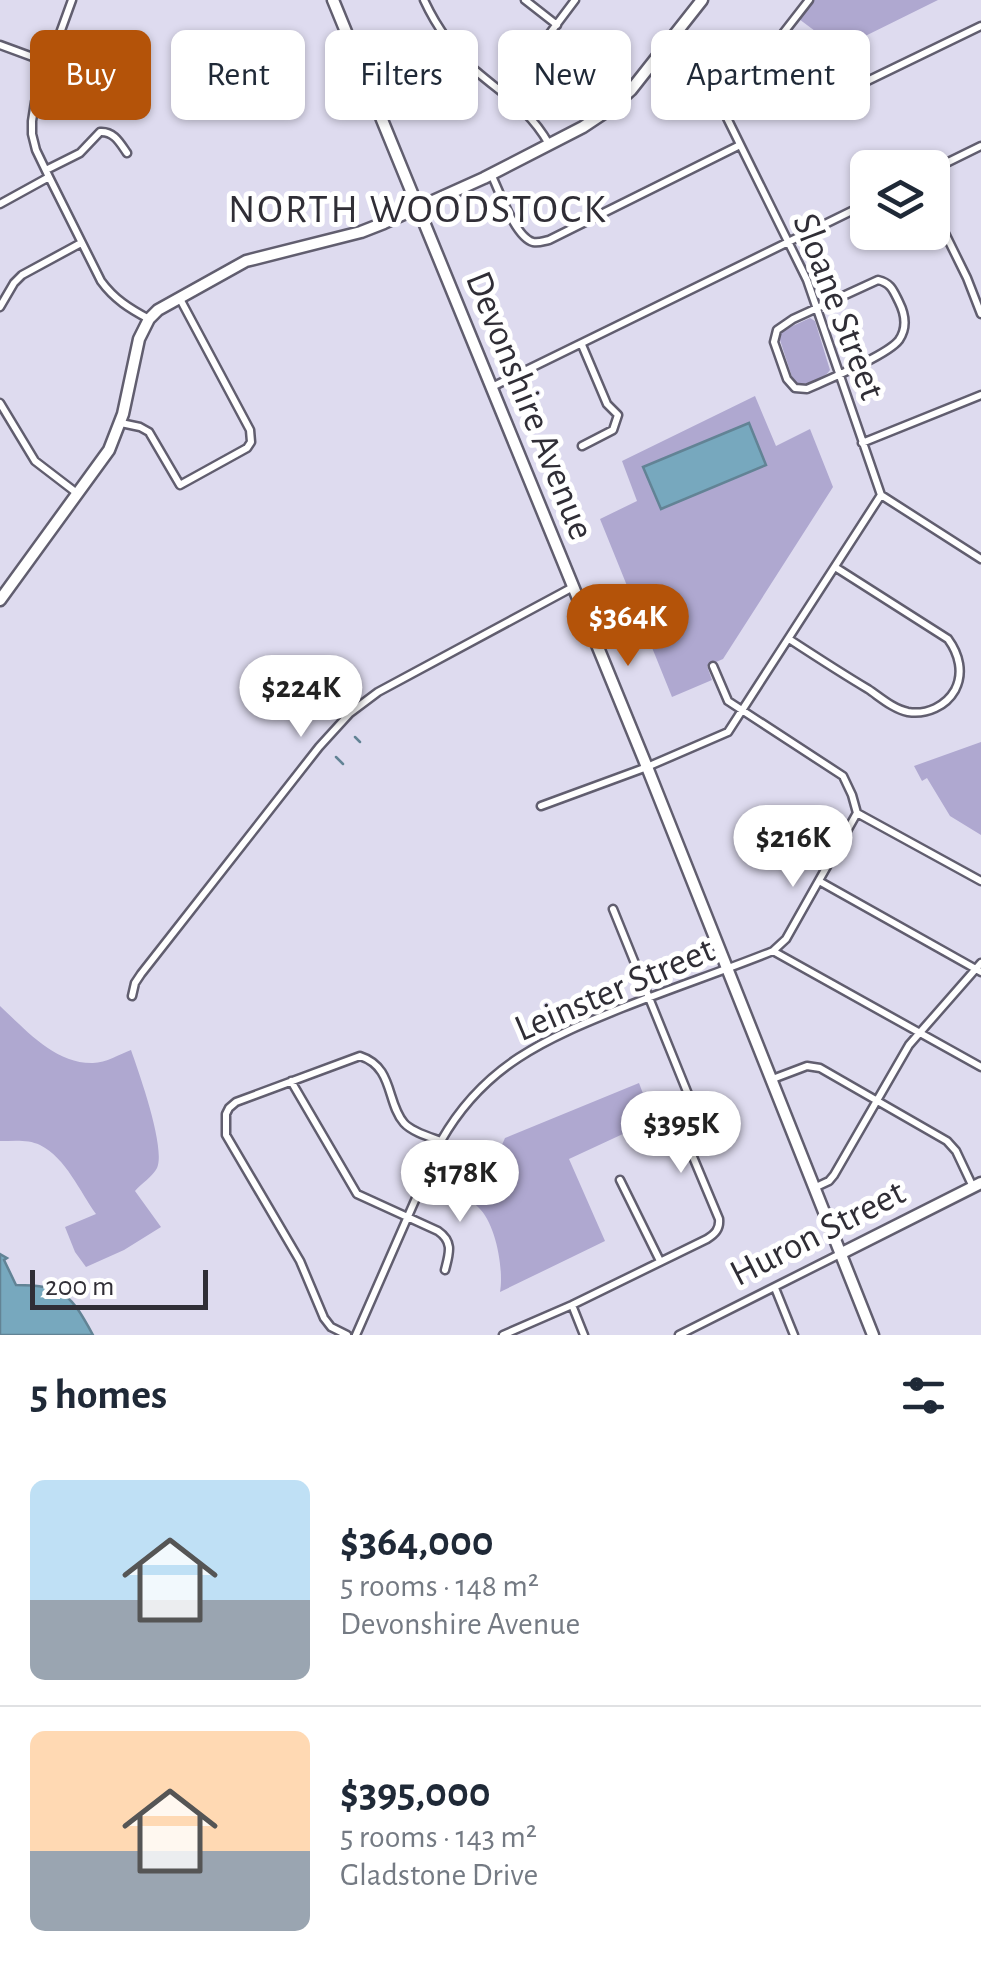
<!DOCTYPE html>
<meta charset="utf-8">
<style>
body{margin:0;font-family:"Alegreya Sans",sans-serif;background:#f6f6f7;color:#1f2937;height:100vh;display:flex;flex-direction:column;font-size:38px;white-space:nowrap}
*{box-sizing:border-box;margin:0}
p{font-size:32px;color:#747a83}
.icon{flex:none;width:55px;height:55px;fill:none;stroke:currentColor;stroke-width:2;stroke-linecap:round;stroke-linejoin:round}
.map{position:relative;height:1335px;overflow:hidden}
.details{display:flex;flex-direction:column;background:#fff;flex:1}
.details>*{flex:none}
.top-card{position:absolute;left:30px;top:30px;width:922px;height:90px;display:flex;gap:20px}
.fabs{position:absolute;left:850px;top:150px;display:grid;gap:20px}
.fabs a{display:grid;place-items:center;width:100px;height:100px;border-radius:15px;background:#fff;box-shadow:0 2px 8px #0004;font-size:50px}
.scale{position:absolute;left:30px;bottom:25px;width:178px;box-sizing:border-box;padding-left:10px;border:5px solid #302e36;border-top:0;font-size:28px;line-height:35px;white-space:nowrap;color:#302e36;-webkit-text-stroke:8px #fff;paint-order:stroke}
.price{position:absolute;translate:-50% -85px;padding:0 22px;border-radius:35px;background:#fff;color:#222;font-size:32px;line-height:65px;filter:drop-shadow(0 2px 5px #0008)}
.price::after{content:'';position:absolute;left:50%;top:60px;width:30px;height:22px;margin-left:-15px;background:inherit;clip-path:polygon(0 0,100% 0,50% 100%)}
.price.active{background:#b45309;color:#fff}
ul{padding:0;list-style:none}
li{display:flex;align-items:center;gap:30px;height:250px;padding:0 30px}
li+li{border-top:2px solid #e0e1e3}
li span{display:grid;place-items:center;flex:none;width:280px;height:200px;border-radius:15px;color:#555}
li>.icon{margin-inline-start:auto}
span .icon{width:120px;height:120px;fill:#fffc;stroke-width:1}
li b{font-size:42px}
h2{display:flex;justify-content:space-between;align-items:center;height:120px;padding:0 30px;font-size:42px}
.pill{padding:0 35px;border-radius:15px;background:#fff;box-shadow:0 2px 8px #0004;font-size:35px;line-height:90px}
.pill.active{background:#b45309;color:#fff}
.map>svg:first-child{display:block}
.green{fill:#afa8d0}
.water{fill:#77a8be;stroke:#628395;stroke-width:2.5}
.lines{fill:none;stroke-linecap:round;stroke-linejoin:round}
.stream{stroke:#628395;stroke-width:2.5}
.minor-casing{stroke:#615e6f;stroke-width:11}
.secondary-casing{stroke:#615e6f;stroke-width:15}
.minor{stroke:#fff;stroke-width:6}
.secondary{stroke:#fff;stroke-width:10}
.labels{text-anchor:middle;stroke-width:10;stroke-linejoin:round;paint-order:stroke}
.street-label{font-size:38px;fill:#302e36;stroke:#fff}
.neighbourhood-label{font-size:40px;letter-spacing:2.5px;fill:#302e36;stroke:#fff}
</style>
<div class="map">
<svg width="981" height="1335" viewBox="0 0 981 1335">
<rect width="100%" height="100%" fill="#dedbef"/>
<path class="green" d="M813,0H938L839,49L799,19Z
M810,318L815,321L830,370C825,378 810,384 800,385L793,380L779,337L782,331Z
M755,396L776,446L810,429L833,487L723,659L707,666L712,680L672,697L600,519L637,501L622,461Z
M981,742V835L950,816L927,778L922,781L914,766Z
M0,1006C26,1030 55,1064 93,1063C106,1063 120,1054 131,1050C139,1073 166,1148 157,1168C153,1176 141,1184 135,1191L161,1227L124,1250L86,1267L75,1252L65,1227L96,1214C80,1192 66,1158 40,1145C28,1139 13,1141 0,1141Z
M639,1083L653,1120L569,1159L605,1241L500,1292C504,1270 496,1223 478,1207C467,1195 449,1190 434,1184L442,1167L484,1185L505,1138Z"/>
<path class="water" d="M749,423L766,465L661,509L643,467Z
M0,1254L7,1258L4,1260L16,1285C64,1285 71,1295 93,1335H0Z"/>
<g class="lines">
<path class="stream" d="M355,737L360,742
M336,757L343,764"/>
<g class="minor-casing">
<path id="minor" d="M72,0L35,102L32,121V134L36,150L49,177L101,281C114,299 130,309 149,319
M424,0C436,26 455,52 476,71C505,96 529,109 549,144
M525,0L557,25
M0,45L49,63
M771,50C800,73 820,99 859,85L981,26
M660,56L709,94L726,116L807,280L881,495L981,559
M505,93L575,0
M719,105L746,81L809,0
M46,170L80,153L100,132C114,131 120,143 127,153
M932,170L981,146
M491,174C499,190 515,237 533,242C540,243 543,241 549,240L740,145
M0,204L49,177
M932,207L967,278L981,314
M878,280C891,283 893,290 899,302C905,314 908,327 899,340C888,355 827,380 807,389L795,388L787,379L774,342L777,330L793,319Z
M0,307L14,283L22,275L81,243
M582,345L607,404L618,415L613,430L582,446
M492,387L868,203
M0,403L35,461L78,494
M121,423L140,427L149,432L180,485L247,448L251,442L250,430L179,297
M862,443L981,395
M789,639C815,656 841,673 868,689C880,697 893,709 908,712C927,715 946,706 955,690C964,673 959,654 948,639L835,567
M713,666L728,701L843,776L852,795L857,813L981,881
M541,806L647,767L728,732L881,495
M819,881L981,972
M773,951L981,1067
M132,996L135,983L141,974L319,747L350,713L378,692L573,587
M770,1080L807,1066L820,1068L947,1141L956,1151L973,1187
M291,1081L357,1194L438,1231C454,1242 449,1254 445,1270
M620,1180L660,1261
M814,1188L829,1181L834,1175L909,1045L981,963
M775,1288L794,1335
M572,1305L584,1335
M347,1335L331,1327L324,1318L300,1261L226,1135V1114L229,1108L236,1102L360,1056C394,1067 386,1102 404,1123C412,1132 430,1137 441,1141
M356,1335L441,1141C484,1065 545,1039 622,1008C672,988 723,971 773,951L786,939L857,813
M503,1335L572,1305L707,1239C715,1234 720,1229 719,1219L693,1157L688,1094L613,909
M679,1335L840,1254"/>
</g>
<g class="secondary-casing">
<path id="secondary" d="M333,0L647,767L873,1335
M0,600L109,450L123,414L139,339L149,319L158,310L246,261L361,232L384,223L484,178L583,127L610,109L631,90L702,0
M840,1254L981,1183"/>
</g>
<use href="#minor" class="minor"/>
<use href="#secondary" class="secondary"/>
</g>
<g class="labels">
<g class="street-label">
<text transform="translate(840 306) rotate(69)" y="13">Sloane Street</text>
<text transform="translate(531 405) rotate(68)" y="13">Devonshire Avenue</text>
<text transform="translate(614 988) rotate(-23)" y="13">Leinster Street</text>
<text transform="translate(817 1232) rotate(-27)" y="13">Huron Street</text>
</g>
<g class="neighbourhood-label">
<text x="418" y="222">NORTH WOODSTOCK</text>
</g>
</g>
</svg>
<div class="fabs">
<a><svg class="icon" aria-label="layers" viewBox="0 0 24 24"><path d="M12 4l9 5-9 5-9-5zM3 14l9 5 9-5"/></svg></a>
</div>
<div class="scale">200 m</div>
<b class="price active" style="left:628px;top:669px">$364K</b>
<b class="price" style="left:301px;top:740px">$224K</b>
<b class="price" style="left:793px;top:890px">$216K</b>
<b class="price" style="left:681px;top:1176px">$395K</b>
<b class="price" style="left:460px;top:1225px">$178K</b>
<div class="top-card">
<a class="pill active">Buy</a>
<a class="pill">Rent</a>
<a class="pill">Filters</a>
<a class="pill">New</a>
<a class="pill">Apartment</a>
</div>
</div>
<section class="details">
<h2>5 homes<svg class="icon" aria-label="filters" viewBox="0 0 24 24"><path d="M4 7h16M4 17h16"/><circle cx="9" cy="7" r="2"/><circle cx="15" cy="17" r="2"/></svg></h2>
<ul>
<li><span style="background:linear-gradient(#bfe0f5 60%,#9aa5b1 0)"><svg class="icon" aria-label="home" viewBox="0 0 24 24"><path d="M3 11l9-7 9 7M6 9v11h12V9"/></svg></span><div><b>$364,000</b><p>5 rooms · 148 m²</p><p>Devonshire Avenue</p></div></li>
<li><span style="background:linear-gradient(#ffd9b3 60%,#9aa5b1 0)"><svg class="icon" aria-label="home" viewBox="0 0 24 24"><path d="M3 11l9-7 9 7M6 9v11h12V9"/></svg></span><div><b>$395,000</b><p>5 rooms · 143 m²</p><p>Gladstone Drive</p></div></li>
</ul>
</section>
